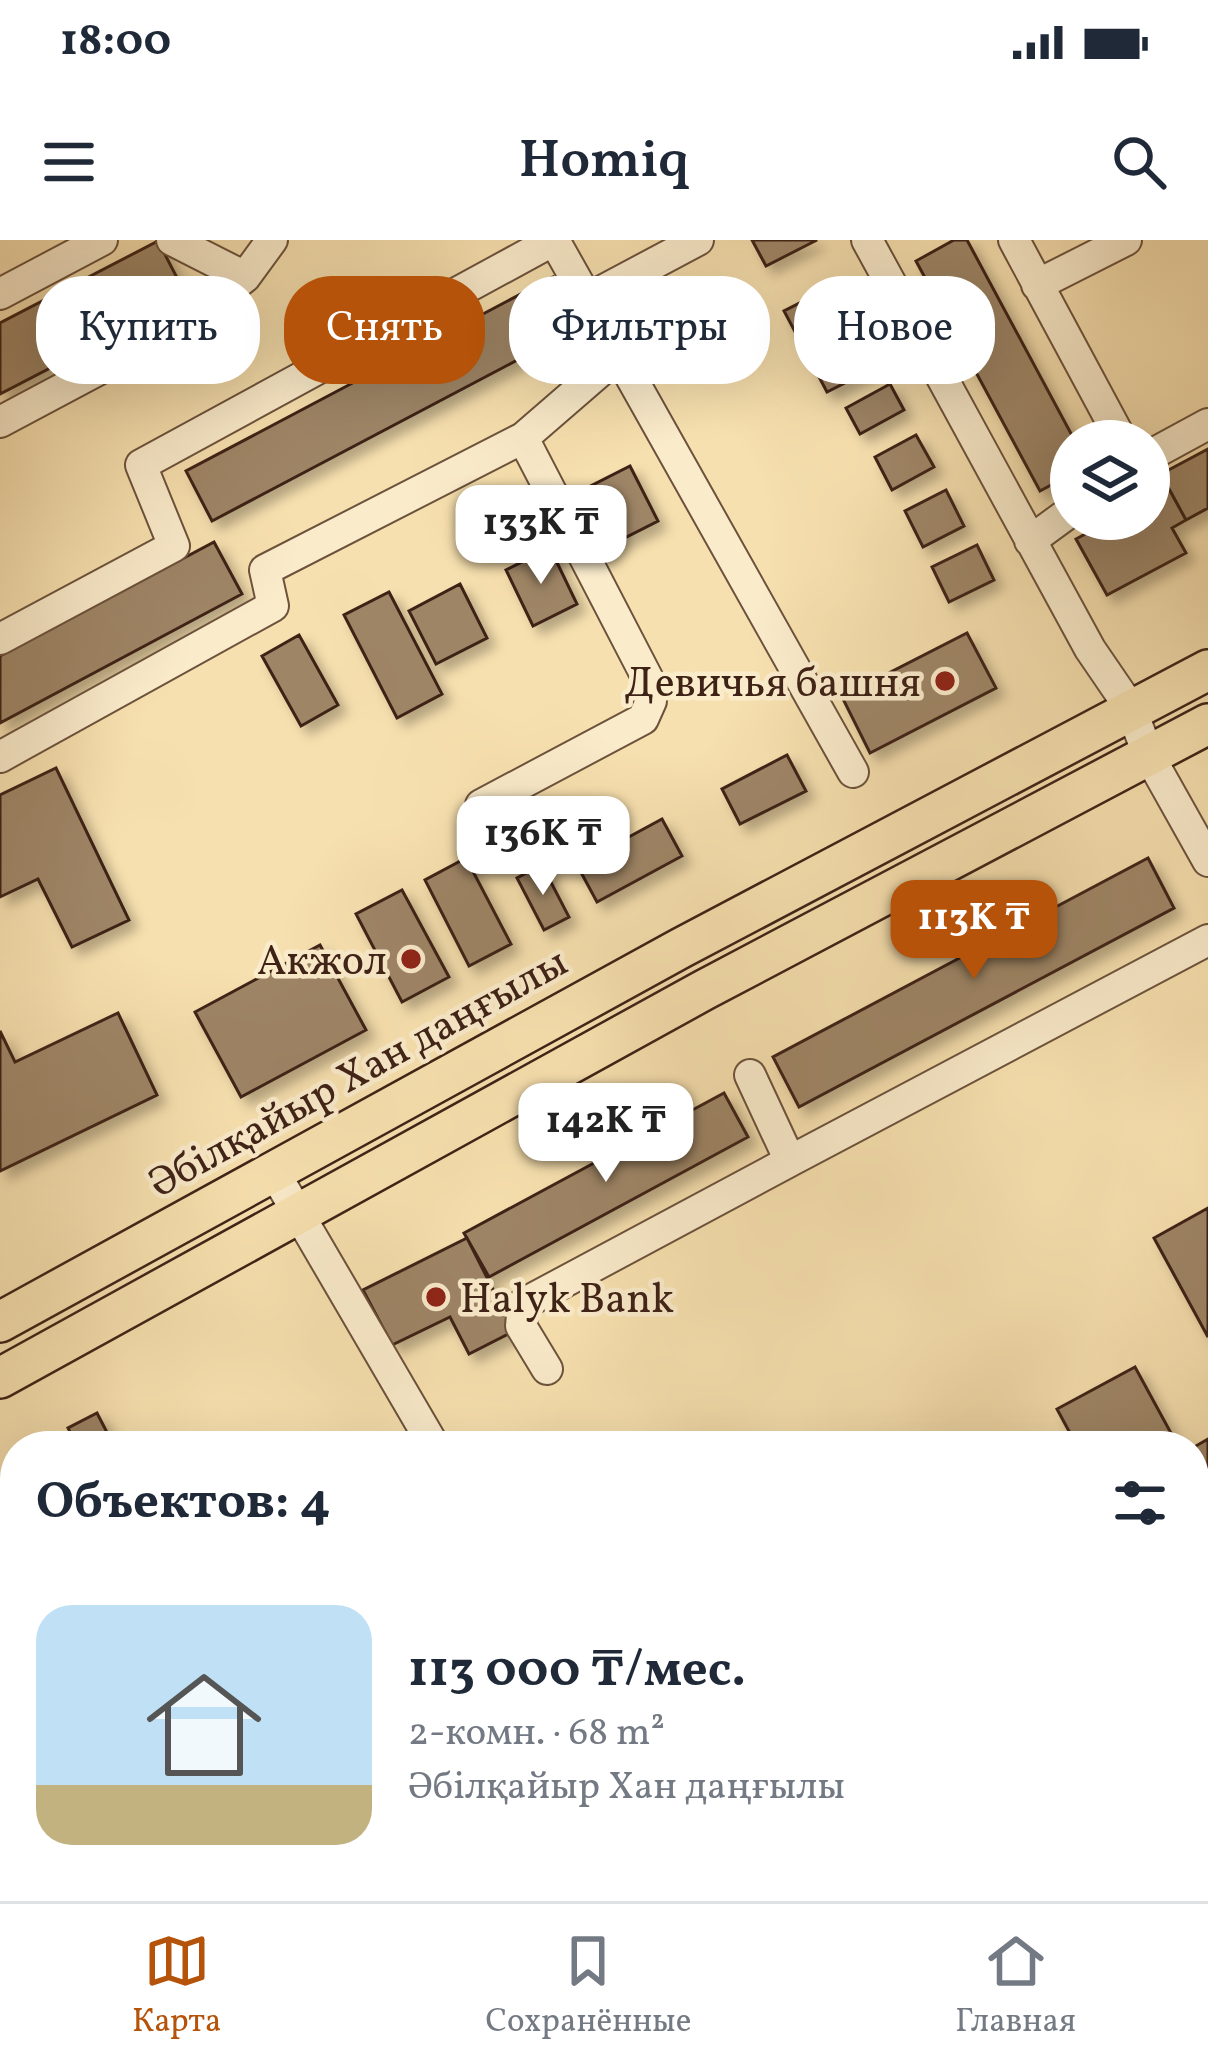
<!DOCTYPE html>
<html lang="ru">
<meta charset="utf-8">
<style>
body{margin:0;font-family:Vollkorn,serif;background:#f6f6f7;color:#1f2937;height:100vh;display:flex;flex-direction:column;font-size:45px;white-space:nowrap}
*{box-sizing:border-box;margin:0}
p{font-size:39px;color:#747a83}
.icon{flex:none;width:66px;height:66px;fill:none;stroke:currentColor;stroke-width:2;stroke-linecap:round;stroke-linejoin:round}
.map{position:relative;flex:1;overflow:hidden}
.sheet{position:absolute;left:0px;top:1191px;width:1209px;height:471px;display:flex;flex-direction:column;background:#fff;border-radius:48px 48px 0 0;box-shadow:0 12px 48px #0002}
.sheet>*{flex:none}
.banner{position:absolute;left:36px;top:36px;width:1137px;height:108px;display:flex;gap:24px}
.fabs{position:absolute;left:1050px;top:180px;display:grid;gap:24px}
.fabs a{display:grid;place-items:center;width:120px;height:120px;border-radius:50%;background:#fff;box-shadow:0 12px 48px #0002;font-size:60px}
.price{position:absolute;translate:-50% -102px;padding:0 27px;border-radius:24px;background:#fff;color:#222;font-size:39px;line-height:78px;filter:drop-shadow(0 3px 6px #0008)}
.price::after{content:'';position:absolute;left:50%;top:72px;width:36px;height:27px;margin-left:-18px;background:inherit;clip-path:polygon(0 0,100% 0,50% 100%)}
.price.current{background:#b45309;color:#fff}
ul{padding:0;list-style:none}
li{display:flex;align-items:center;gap:36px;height:300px;padding:0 36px}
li+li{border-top:3px solid #e0e1e3}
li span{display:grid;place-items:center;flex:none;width:336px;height:240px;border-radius:36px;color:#555}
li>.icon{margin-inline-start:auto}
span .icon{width:144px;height:144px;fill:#fffc;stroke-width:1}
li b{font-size:51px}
h2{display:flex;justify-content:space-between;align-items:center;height:144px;padding:0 36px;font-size:51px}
.chip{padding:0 42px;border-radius:48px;background:#fff;box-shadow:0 12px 48px #0002;font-size:42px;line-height:108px}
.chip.current{background:#b45309;color:#fff}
.status{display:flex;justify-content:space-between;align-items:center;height:84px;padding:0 60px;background:#fff;direction:ltr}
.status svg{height:33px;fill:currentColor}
header{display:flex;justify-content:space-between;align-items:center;height:156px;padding:0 36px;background:#fff;font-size:54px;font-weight:600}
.menu{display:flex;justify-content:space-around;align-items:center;height:168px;border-top:3px solid #e0e1e3;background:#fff;font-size:33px;color:#747a83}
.menu a{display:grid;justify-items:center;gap:6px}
.menu .current{color:#b45309}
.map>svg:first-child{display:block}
.building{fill:#9e8566;stroke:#3e2216;stroke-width:3;filter:url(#shadow)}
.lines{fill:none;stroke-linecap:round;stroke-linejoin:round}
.minor-casing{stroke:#6c523c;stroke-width:34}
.major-casing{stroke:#3e2216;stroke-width:44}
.minor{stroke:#faebcb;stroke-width:30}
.major{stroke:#f7e0af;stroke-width:39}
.poi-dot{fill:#8f2418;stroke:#faebcb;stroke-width:4.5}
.labels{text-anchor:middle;stroke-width:9;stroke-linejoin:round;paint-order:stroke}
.poi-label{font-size:42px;fill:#3e2216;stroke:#faebcb;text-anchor:end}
.street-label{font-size:42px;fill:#3e2216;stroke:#faebcb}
</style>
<div class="status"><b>18:00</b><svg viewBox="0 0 49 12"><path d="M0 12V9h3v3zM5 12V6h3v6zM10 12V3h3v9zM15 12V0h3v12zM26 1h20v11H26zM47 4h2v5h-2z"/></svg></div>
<header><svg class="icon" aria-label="menu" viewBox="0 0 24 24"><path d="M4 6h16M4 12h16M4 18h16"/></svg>Homiq<svg class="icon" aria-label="search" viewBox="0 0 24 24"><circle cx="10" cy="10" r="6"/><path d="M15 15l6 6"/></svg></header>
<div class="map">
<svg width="1208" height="1661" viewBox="0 0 1208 1661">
<defs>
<filter id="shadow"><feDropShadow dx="8" dy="8" stdDeviation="6" flood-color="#0004"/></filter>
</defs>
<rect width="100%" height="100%" fill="#f7e0af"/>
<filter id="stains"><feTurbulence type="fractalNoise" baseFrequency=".00167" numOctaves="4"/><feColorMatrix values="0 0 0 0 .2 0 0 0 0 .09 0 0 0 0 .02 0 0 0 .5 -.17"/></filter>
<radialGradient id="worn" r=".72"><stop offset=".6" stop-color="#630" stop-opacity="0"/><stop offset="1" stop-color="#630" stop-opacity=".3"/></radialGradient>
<path class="building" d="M752,0H817L766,26Z
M954,0H967L1075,201H1071V234L1040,251L916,21Z
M158,1L187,57L0,154V83Z
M553,37L580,87L212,281L186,231Z
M839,43L882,124L827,152L784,71Z
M890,144L904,170L860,194L846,168Z
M916,195L934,227L892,250L875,217Z
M1208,209V268L1186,280L1161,234Z
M630,226L658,281L599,311L571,256Z
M1169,249L1186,280L1172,288L1186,313L1107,355L1076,299L1113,279H1149V260Z
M946,250L964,286L923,307L905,271Z
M214,302L242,354L0,483V416Z
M977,305L994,340L949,362L932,327Z
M550,308L577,364L533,386L506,330Z
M460,344L487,398L436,424L409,371Z
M389,352L442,454L397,478L344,375Z
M967,393L996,448L870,513L842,457Z
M299,395L338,465L301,486L262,416Z
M787,515L806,551L740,584L722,549Z
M56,528L129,680L72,707L38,639L0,657V555Z
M662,579L682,616L597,662L577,625Z
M466,618L511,704L469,726L425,640Z
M1148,618L1174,668L799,867L773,817Z
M542,625L569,677L544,690L517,638Z
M402,650L449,737L402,762L356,674Z
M320,705L366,790L241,857L195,772Z
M118,773L157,855L0,931V791L15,822Z
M724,853L748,897L489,1037L464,993Z
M1208,968V1097L1154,998Z
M467,998L514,1091L469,1114L450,1077L392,1105L363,1050Z
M1135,1127L1178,1206H1077L1057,1169Z
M97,1173L114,1206H77L68,1188Z
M1208,1199V1280L1194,1288V1207Z
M1194,1326L1204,1343L1208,1341V1463L1194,1471Z
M1208,1554V1661H1058L1050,1647H1194V1561Z
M15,1582V1631L0,1639V1589Z
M31,1647H60L67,1661H6Z
M304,1647H341L348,1661H311Z
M812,1647H828L835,1661H784Z
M847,1647H898L870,1661H854Z"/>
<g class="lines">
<g class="minor-casing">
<path id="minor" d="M172,0L245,37L272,0
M554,0L853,532
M867,0L1090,409L1131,469L1148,514L1208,621
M1014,0L1122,201
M1037,45L1126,0
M0,54L102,0
M589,58L698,0
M0,182L186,83L245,37
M1149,216L1208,184
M1030,301L1071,271
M0,399L174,306L141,225L554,0
M0,517L273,366L265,330L523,198L620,114
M481,565L643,479L651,461V445L523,198
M750,835L790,921L1208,700
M274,932L434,1206
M547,1129L521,1086L523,1064L790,921
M0,1284L15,1313
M188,1647L195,1661
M1177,1647L1185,1661
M955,1661L983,1647"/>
</g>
<g class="major-casing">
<path id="major" d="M0,1082L681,708L1208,430
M0,1138L704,750L1208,484"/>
</g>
<use href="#minor" class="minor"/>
<use href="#major" class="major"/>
</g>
<g class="poi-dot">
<circle cx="945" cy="441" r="12"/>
<circle cx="411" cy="719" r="12"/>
<circle cx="436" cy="1057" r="12"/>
</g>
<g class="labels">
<g class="poi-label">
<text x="921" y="456">Девичья башня</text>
<text x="387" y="734">Акжол</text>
<text x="460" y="1072" text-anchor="start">Halyk Bank</text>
</g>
<g class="street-label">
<text transform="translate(357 831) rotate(-29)" y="15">Әбілқайыр Хан даңғылы</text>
</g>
</g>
<rect width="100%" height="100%" filter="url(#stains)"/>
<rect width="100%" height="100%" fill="url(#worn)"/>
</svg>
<div class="fabs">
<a><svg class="icon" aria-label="layers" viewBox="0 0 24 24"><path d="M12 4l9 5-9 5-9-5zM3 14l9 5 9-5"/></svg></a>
</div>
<b class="price" style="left:541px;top:347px">133K ₸</b>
<b class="price" style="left:543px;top:658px">136K ₸</b>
<b class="price current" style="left:974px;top:742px">113K ₸</b>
<b class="price" style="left:606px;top:945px">142K ₸</b>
<div class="banner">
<a class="chip">Купить</a>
<a class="chip current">Снять</a>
<a class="chip">Фильтры</a>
<a class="chip">Новое</a>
</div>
<section class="sheet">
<h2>Объектов: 4<svg class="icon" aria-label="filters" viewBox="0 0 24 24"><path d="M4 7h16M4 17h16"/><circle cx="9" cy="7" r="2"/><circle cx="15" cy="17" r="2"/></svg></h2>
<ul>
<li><span style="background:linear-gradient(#bfe0f5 75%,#c2b280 0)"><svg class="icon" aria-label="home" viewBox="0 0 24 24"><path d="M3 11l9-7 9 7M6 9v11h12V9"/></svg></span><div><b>113 000 ₸/мес.</b><p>2-комн. · 68 m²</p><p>Әбілқайыр Хан даңғылы</p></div></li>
</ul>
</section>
</div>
<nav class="menu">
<a class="current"><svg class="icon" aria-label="map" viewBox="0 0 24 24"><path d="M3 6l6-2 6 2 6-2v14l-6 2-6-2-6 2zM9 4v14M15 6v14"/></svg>Карта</a>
<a><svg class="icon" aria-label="saved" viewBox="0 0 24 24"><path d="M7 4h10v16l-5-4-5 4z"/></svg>Сохранённые</a>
<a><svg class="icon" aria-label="home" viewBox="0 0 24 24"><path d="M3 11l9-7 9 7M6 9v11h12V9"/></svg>Главная</a>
</nav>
